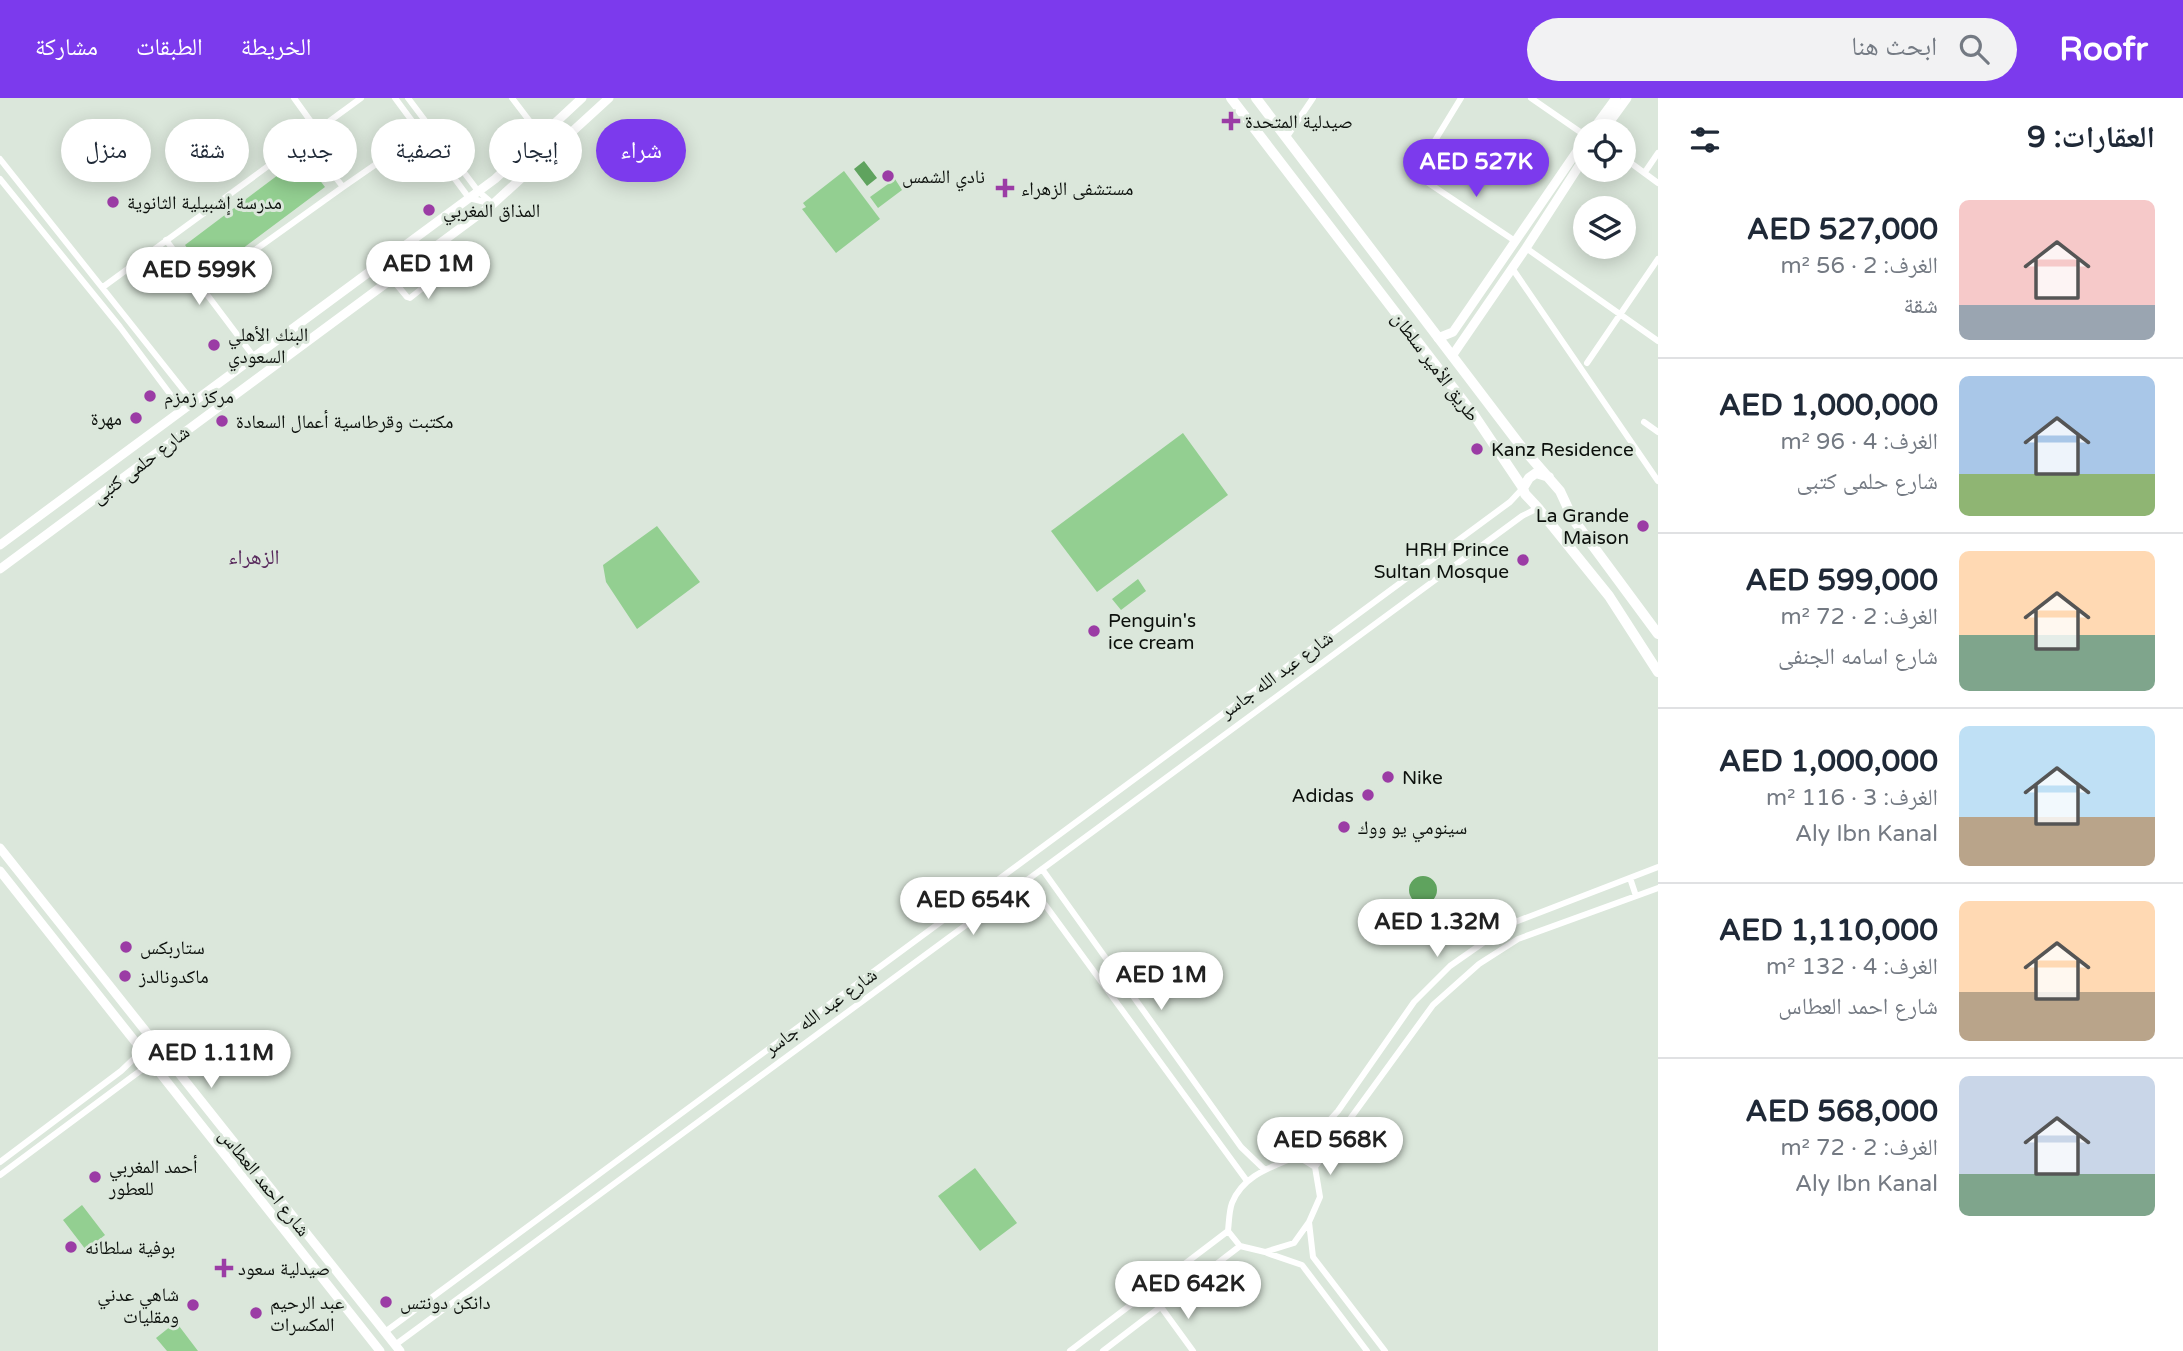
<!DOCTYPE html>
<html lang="ar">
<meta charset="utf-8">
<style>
body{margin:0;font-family:"Varela Round","Noto Naskh Arabic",sans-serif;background:#f2f2f3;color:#1f2937;direction:rtl;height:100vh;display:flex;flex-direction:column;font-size:26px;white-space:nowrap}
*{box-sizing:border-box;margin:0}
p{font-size:23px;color:#747a83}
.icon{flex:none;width:38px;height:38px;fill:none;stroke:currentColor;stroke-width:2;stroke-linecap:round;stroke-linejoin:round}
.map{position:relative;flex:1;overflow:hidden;direction:ltr}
.details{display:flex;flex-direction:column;background:#fff;width:525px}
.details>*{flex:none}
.banner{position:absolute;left:21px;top:21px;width:665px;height:63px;direction:rtl;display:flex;gap:14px}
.tools{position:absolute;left:1573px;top:21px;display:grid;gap:14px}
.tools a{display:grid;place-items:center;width:63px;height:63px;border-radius:50%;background:#fff;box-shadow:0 4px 18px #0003;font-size:35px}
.price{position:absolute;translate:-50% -60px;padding:0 16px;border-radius:24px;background:#fff;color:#222;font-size:23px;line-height:46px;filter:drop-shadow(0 2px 4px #0008)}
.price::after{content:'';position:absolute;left:50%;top:42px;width:21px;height:16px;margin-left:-10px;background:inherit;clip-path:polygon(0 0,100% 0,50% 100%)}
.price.on{background:#7c3aed;color:#fff}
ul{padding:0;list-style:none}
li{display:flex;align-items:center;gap:21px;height:175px;padding:0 28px}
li+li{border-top:2px solid #e0e1e3}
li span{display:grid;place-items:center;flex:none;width:196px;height:140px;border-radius:10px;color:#555}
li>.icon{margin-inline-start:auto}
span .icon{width:84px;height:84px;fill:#fffc;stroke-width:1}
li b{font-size:30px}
h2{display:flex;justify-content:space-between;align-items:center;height:84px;padding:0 28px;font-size:30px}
.chip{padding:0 24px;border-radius:32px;background:#fff;box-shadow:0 4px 18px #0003;font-size:24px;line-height:63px}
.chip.on{background:#7c3aed;color:#fff}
header{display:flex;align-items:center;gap:42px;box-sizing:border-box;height:98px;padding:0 35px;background:#7c3aed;color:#fff}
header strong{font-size:33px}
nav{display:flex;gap:38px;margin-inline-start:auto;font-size:24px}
.search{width:490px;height:63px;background:#f2f2f3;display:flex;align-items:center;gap:18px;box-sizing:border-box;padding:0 24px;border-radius:38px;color:#747a83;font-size:26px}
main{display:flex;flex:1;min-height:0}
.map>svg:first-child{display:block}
.green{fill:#93cf91}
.water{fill:#5fa35e}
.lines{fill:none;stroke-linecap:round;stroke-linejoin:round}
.street{stroke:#fff;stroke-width:6}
.secondary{stroke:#fff;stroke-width:9}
.primary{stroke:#fff;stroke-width:10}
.poi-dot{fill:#9b3ca5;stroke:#dbe7db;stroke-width:2.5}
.labels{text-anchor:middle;stroke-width:6;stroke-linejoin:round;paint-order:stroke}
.poi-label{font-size:19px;fill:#0c100c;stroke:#dbe7db;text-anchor:start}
.street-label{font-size:19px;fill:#0c100c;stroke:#dbe7db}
.neighbourhood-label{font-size:21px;fill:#58295c;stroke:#dbe7db}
</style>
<header>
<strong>Roofr</strong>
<div class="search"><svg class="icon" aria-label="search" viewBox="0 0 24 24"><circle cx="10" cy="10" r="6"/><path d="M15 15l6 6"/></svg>ابحث هنا</div>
<nav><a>الخريطة</a><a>الطبقات</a><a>مشاركة</a></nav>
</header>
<main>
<section class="details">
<h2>العقارات: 9<svg class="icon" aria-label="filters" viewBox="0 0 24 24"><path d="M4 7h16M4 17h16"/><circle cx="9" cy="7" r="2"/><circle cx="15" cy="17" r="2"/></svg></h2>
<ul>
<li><span style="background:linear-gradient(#f6c9c9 75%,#9aa5b1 0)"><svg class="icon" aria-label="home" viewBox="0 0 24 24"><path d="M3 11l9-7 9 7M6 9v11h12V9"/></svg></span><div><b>AED 527,000</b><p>الغرف: 2 · 56 m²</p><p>شقة</p></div></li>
<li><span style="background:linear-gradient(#a9c7e8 70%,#8fb573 0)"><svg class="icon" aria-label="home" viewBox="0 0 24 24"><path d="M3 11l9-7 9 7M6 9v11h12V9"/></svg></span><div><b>AED 1,000,000</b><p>الغرف: 4 · 96 m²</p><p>شارع حلمى كتبى</p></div></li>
<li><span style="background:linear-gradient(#ffd9b3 60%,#7fa58c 0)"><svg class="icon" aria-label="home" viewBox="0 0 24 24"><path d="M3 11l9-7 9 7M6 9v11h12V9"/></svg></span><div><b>AED 599,000</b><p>الغرف: 2 · 72 m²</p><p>شارع اسامه الجنفى</p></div></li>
<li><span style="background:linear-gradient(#bfe0f5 65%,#b9a48a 0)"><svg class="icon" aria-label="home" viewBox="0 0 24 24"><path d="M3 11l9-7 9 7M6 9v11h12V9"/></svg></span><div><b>AED 1,000,000</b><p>الغرف: 3 · 116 m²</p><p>Aly Ibn Kanal</p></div></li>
<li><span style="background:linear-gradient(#ffd9b3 65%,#b9a48a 0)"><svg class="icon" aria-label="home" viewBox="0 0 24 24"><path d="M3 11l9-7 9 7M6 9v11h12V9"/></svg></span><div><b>AED 1,110,000</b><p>الغرف: 4 · 132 m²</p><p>شارع احمد العطاس</p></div></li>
<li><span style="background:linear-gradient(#c9d6e8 70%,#7fa58c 0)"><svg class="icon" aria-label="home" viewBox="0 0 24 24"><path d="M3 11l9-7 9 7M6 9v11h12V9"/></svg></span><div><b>AED 568,000</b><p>الغرف: 2 · 72 m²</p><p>Aly Ibn Kanal</p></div></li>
</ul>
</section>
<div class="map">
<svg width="1658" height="1253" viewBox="0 0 1658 1253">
<rect width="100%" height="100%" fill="#dbe7db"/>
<path class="green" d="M302,59L325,89L207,177L185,147Z
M844,73L880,121L836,155L802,111L806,109L803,105Z
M895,81L902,92L878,110L870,99Z
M1183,335L1228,397L1097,494L1051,433Z
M657,428L700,484L637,531L606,484L603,467Z
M1138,481L1146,493L1121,512L1112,501Z
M975,1070L1017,1125L980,1153L938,1098Z
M82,1107L105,1137L86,1152L63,1122Z
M176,1224L198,1253H167L156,1240Z"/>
<path class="water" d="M864,63L877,80L867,88L854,71Z
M1409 792a14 14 0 1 1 28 0a14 14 0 1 1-28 0Z"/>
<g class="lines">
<path class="street" d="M294,0L317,32
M395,0L469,100L493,106
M408,0L478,93L492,105
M512,0L541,38
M1461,0L1417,72L1418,78L1515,143
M1531,0L1586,38
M305,40L343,89
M1286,40L1313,0
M1624,60L1658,85
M0,61L193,304
M1645,74L1658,55
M0,81L120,229L182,312
M166,142L254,259
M1526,150L1658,243
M1512,170L1658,383
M392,181L407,199L410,200L430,184L414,164
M103,189L361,0
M202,190L343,89L421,35
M1587,265L1658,161
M1644,324L1658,334
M1042,771L1241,1049L1265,1072
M1630,780L1636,798
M1027,782L1247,1083
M1297,1058L1338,1013L1414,904L1450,868L1510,826L1658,769
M0,1064L121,973L142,953
M1315,1069L1433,907L1479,866L1518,841L1658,790
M0,1077L152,964
M1309,1124L1313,1159L1385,1253
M1267,1155L1302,1167L1367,1253
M1161,1209L1193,1253
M385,1234L1510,404L1523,390
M395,1247L1522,418L1538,410
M1070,1253L1228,1133C1229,1124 1229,1113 1232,1105C1243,1077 1272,1069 1297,1058L1315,1069L1320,1099L1309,1124L1294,1145L1265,1154L1240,1148L1228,1133
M1103,1253L1240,1148"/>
<path class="secondary" d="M1600,33L1597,26L1616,0
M1603,33L1627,0
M1438,240L1453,234L1586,40
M1452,258L1526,150L1586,57
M0,447L495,81L582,0
M0,471L493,106L609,0
M0,750L400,1253
M0,773L380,1253"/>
<path class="primary" d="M1231,0L1474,317L1523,390L1525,396L1538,410L1609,498L1658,574
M1256,0L1520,347L1560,393L1573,421L1658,536
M1523,390L1529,380L1536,375L1549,379"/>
</g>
<g class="poi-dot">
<path d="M1227.5 12.5h7v7h7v7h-7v7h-7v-7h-7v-7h7z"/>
<circle cx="888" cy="78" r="7"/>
<path d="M1001.5 79.5h7v7h7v7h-7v7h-7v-7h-7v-7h7z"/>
<circle cx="113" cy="104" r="7"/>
<circle cx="429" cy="112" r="7"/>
<circle cx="214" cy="247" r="7"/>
<circle cx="150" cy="298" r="7"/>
<circle cx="136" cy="320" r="7"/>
<circle cx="222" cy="323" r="7"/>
<circle cx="1477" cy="351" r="7"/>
<circle cx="1643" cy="428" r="7"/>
<circle cx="1523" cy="462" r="7"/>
<circle cx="1094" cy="533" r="7"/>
<circle cx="1388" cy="679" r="7"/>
<circle cx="1368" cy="697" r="7"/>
<circle cx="1344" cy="729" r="7"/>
<circle cx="126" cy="849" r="7"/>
<circle cx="125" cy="878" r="7"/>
<circle cx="95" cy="1079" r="7"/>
<circle cx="71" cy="1149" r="7"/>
<path d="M220.5 1159.5h7v7h7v7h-7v7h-7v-7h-7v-7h7z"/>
<circle cx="386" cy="1204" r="7"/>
<circle cx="193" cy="1207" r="7"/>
<circle cx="256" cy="1215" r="7"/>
</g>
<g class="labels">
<g class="poi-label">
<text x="1245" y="30">صيدلية المتحدة</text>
<text x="902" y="85">نادي الشمس</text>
<text x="1021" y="97">مستشفى الزهراء</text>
<text x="127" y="111">مدرسة إشبيلية الثانوية</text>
<text x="443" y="119">المذاق المغربي</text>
<text x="228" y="243">البنك الأهلي<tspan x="228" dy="22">السعودي</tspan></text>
<text x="164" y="305">مركز زمزم</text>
<text x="122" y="327" text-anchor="end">مهرة</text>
<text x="236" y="330">مكتبت وقرطاسية أعمال السعادة</text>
<text x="1491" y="358">Kanz Residence</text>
<text x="1629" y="424" text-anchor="end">La Grande<tspan x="1629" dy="22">Maison</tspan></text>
<text x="1509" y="458" text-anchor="end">HRH Prince<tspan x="1509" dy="22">Sultan Mosque</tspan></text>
<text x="1108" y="529">Penguin's<tspan x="1108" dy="22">ice cream</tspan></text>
<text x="1402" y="686">Nike</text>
<text x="1354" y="704" text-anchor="end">Adidas</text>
<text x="1358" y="736">سينومي يو ووك</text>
<text x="140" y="856">ستاربكس</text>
<text x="139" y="885">ماكدونالدز</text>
<text x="109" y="1075">أحمد المغربي<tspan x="109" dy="22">للعطور</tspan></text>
<text x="85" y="1156">بوفية سلطانه</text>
<text x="238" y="1177">صيدلية سعود</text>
<text x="179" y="1203" text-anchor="end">شاهي عدني<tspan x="179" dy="22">ومقليات</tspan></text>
<text x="270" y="1211">عبد الرحيم<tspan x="270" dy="22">المكسرات</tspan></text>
<text x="400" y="1211">دانكن دونتس</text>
</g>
<g class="street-label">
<text transform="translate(1436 268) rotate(53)" y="7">طريق الأمير سلطان</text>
<text transform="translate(140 366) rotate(-37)" y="7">شارع حلمى كتبى</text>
<text transform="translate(1276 576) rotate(-36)" y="7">شارع عبد الله جاسر</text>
<text transform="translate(820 913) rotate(-36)" y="7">شارع عبد الله جاسر</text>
<text transform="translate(265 1084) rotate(51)" y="7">شارع احمد العطاس</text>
</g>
<g class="neighbourhood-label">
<text x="254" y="466">الزهراء</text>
</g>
</g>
</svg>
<div class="tools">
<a><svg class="icon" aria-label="locate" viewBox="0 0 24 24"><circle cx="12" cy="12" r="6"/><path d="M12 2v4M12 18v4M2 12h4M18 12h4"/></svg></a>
<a><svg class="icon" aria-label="layers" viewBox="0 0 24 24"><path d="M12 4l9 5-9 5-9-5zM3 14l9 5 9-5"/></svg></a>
</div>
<b class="price on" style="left:1476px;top:101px">AED 527K</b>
<b class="price" style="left:428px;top:203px">AED 1M</b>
<b class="price" style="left:199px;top:209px">AED 599K</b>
<b class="price" style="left:973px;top:839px">AED 654K</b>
<b class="price" style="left:1437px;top:861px">AED 1.32M</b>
<b class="price" style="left:1161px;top:914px">AED 1M</b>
<b class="price" style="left:211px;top:992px">AED 1.11M</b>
<b class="price" style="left:1330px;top:1079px">AED 568K</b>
<b class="price" style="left:1188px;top:1223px">AED 642K</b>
<div class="banner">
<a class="chip on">شراء</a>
<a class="chip">إيجار</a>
<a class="chip">تصفية</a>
<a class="chip">جديد</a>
<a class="chip">شقة</a>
<a class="chip">منزل</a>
</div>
</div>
</main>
